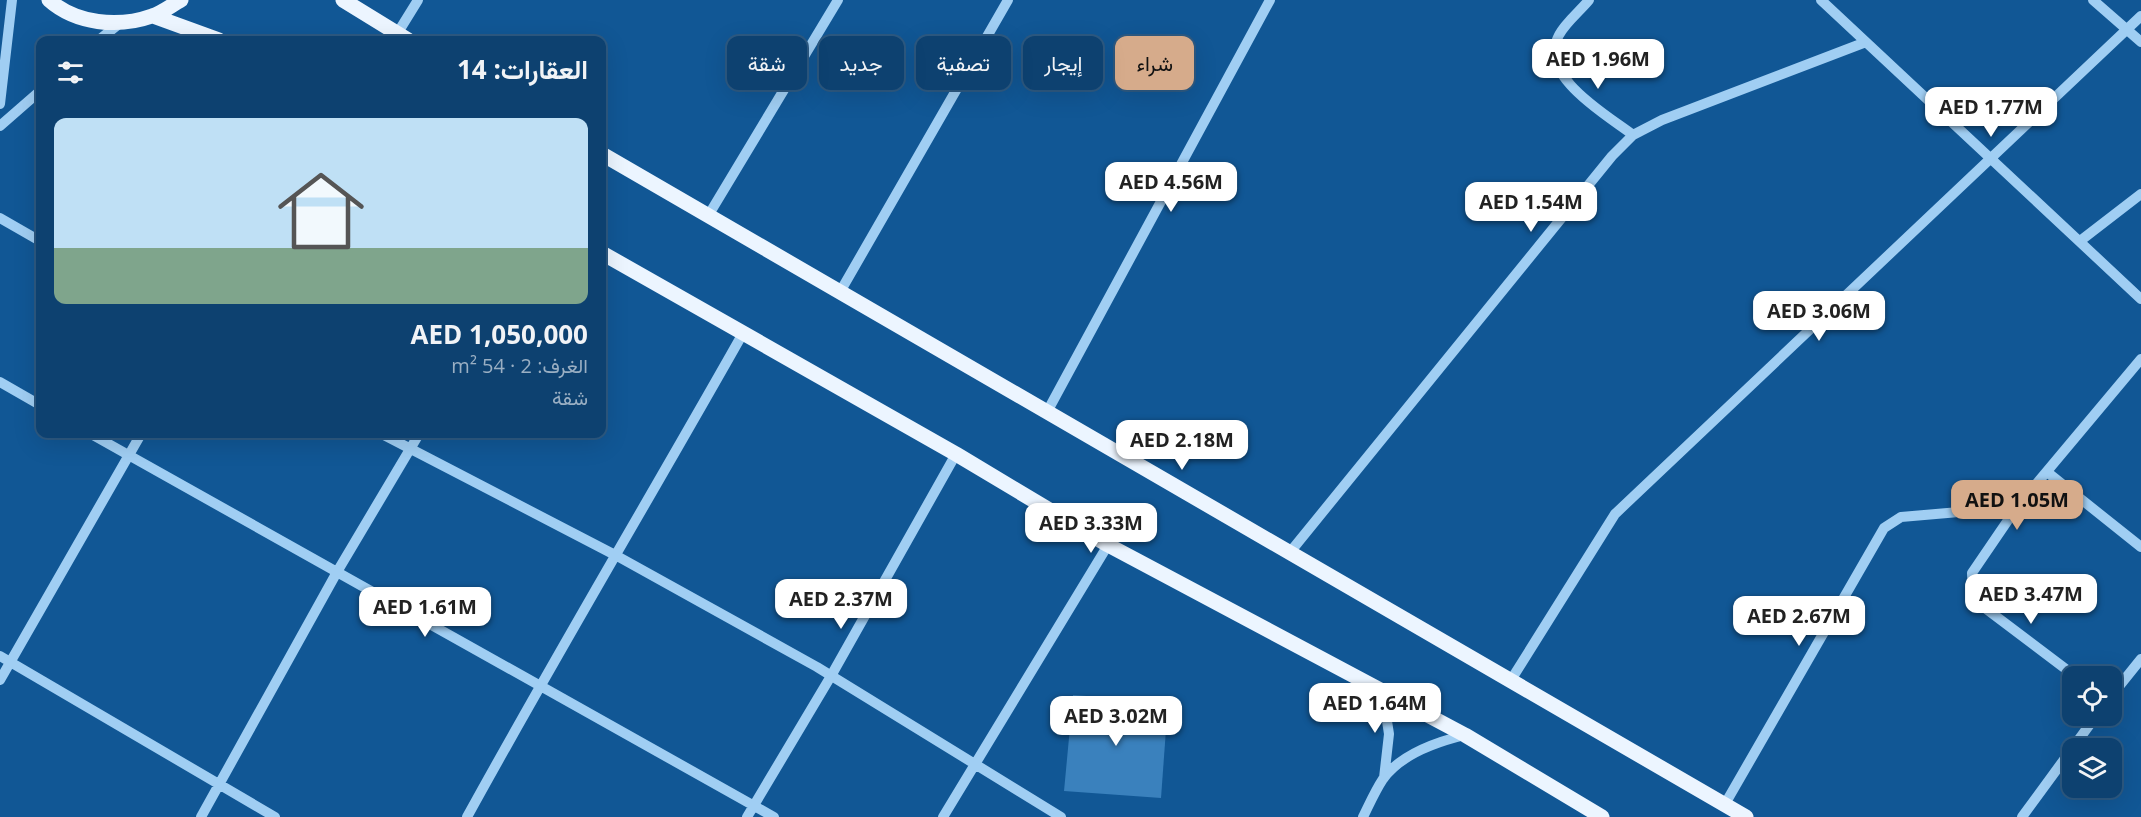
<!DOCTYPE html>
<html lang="ar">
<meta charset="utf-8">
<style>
body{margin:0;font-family:"Open Sans",Vazirmatn,sans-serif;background:#1b4c78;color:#f1f3f6;direction:rtl;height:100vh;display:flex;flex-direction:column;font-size:22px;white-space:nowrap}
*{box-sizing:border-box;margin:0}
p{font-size:20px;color:#9aafc3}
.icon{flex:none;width:33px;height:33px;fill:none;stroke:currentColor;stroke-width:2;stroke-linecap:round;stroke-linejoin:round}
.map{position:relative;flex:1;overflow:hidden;direction:ltr}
.drawer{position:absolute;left:36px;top:36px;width:570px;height:402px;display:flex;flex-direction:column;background:#0d4170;border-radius:12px;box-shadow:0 6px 24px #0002,0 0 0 2px #2d5a83;direction:rtl}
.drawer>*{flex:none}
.hud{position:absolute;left:624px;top:36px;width:570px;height:54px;direction:rtl;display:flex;gap:12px}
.controls{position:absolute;left:2062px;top:666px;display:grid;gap:12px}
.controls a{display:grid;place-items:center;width:60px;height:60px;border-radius:12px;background:#0d4170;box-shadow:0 6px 24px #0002,0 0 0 2px #2d5a83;font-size:30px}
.price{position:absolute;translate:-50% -51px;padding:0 14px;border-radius:12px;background:#fff;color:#222;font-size:20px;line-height:39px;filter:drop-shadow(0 2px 3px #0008)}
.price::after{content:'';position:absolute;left:50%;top:36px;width:18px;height:14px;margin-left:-9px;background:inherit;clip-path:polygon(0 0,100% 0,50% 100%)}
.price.current{background:#d6ab8b;color:#111}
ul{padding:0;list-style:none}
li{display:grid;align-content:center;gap:12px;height:318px;padding:0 18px}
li+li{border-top:2px solid #2d5a83}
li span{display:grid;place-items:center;height:186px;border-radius:12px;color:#555}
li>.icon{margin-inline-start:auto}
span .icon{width:108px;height:108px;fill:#fffc;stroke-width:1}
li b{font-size:26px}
h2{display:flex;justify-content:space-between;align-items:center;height:72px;padding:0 18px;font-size:26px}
.chip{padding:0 21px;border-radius:12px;background:#0d4170;box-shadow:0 6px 24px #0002,0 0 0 2px #2d5a83;font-size:21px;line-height:54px}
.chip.current{background:#d6ab8b;color:#111}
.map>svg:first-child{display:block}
.building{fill:#3a81bd}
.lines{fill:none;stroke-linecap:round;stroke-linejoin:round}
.minor{stroke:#a0cef3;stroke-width:10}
.major{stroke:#ecf5ff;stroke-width:15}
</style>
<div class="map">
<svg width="2141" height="817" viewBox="0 0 2141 817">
<rect width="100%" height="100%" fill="#115795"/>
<path class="building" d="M1073,695L1168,702L1161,798L1064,791Z"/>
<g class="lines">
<path class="minor" d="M1589,0C1580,11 1565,23 1559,35C1537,76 1607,115 1633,135
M1821,0L2141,299
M2093,0L2141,42
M397,34L418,0
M99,40L120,23
M0,104L12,0
M0,126L40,91
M708,216L838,0
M0,218L40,241
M2080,241L2141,194
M840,292L1008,0
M0,382L40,405
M1047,412L1270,0
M91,434L774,817
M382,434L617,556L817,667L1061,817
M2047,472L2141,547
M1291,551L1612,156L1633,135L1662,120L1866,42
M0,656L275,817
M2075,676L1981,605L1973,596L1972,573L2017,507L2141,359
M0,680L141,434
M1511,680L1615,514L2141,16
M1382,689L1389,734L1384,778
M2112,695L2141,659
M1725,804L1884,528L1901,517L2017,507
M201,817L337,572L419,434
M467,817C556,655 651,496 742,335
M747,817L831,676L956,454
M943,817L1108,545
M1363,817C1369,805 1375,791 1383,779C1401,754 1436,742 1465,735
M2022,817L2096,716"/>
<path class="major" d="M49,0C76,24 118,28 152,16C162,13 172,5 181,0
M343,0L408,40
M153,16L219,40
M602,154L1746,817
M602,253L956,454L1108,545L1465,735L1602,817"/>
</g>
</svg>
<div class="controls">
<a><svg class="icon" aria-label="locate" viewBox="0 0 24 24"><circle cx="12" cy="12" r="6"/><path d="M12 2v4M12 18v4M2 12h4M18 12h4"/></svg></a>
<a><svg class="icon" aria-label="layers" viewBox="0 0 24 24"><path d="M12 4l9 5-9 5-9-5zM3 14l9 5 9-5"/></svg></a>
</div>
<b class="price" style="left:1598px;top:90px">AED 1.96M</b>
<b class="price" style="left:1991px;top:138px">AED 1.77M</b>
<b class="price" style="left:1171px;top:213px">AED 4.56M</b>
<b class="price" style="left:1531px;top:233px">AED 1.54M</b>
<b class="price" style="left:1819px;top:342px">AED 3.06M</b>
<b class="price" style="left:1182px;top:471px">AED 2.18M</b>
<b class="price current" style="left:2017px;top:531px">AED 1.05M</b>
<b class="price" style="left:1091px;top:554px">AED 3.33M</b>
<b class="price" style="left:2031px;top:625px">AED 3.47M</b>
<b class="price" style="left:841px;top:630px">AED 2.37M</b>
<b class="price" style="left:425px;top:638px">AED 1.61M</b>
<b class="price" style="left:1799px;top:647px">AED 2.67M</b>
<b class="price" style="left:1375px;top:734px">AED 1.64M</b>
<b class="price" style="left:1116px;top:747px">AED 3.02M</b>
<div class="hud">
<a class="chip current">شراء</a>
<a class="chip">إيجار</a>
<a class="chip">تصفية</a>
<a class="chip">جديد</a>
<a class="chip">شقة</a>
</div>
<section class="drawer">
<h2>العقارات: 14<svg class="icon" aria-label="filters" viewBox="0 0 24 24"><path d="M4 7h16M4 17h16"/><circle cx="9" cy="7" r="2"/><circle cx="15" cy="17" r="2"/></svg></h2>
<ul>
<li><span style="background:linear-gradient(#bfe0f5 70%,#7fa58c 0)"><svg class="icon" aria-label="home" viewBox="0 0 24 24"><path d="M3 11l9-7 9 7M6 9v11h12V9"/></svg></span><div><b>AED 1,050,000</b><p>الغرف: 2 · 54 m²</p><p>شقة</p></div></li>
</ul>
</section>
</div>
